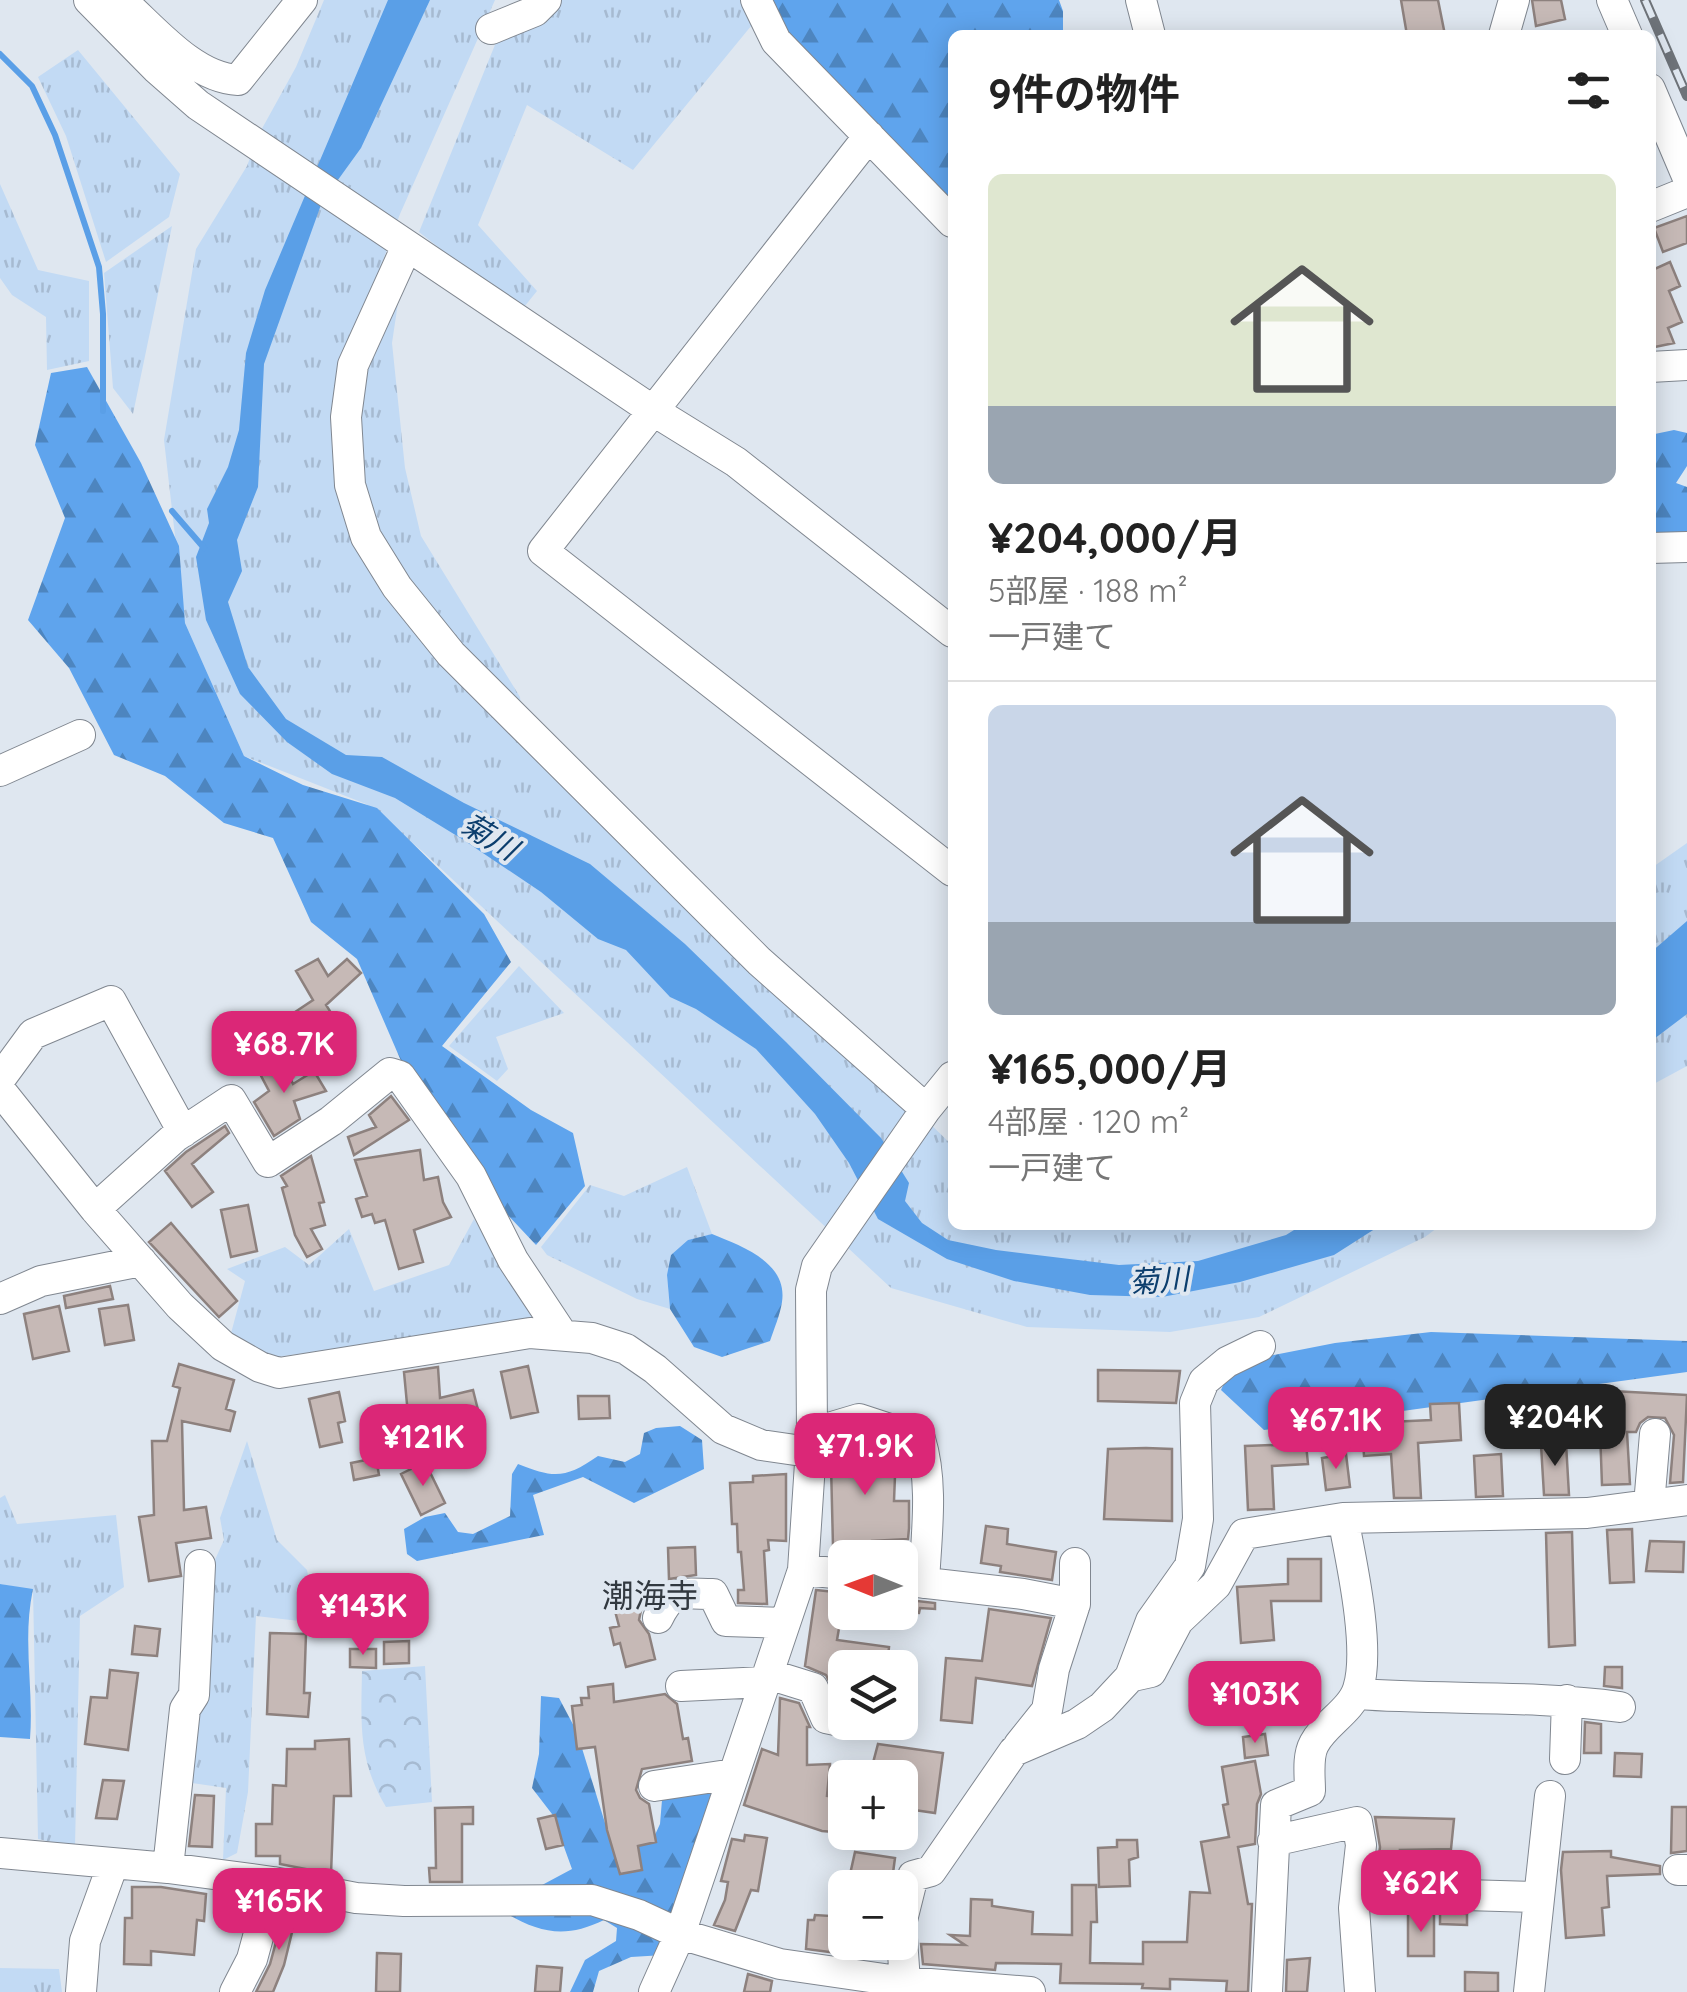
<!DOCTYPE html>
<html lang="ja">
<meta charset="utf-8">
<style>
body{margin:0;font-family:Quicksand,"Noto Sans JP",sans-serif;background:#f6f6f6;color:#222;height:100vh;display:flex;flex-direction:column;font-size:38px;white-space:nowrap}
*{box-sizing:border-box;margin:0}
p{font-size:32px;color:#767676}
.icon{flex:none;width:55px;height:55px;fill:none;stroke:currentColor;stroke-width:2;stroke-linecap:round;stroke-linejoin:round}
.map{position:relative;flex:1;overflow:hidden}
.sheet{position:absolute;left:948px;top:30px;width:708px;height:1200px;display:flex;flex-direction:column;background:#fff;border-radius:15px;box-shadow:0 5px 25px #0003}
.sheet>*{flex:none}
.needle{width:65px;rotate:271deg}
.tools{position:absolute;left:828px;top:1540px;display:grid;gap:20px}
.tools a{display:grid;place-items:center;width:90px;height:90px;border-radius:15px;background:#fff;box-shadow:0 5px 25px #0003;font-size:50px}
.price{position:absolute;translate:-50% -85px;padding:0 22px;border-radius:20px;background:#db2777;color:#fff;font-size:32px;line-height:65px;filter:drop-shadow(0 2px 5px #0008)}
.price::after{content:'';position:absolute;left:50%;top:60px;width:30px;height:22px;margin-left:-15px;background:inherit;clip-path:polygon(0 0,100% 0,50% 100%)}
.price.on{background:#222;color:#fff}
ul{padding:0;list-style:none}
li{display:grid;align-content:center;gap:20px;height:530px;padding:0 40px}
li+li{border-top:2px solid #e0e0e0}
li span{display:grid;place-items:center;height:310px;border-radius:15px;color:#555}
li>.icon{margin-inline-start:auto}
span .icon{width:180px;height:180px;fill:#fffc;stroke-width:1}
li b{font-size:42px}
h2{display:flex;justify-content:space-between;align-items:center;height:120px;padding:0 40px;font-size:42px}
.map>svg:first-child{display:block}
.grass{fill:url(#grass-tufts)}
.forest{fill:url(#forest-firs)}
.park{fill:url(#park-crowns)}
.water{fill:#5a9fe7}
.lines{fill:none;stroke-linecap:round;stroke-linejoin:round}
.stream{stroke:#5a9fe7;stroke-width:6}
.building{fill:#c6b9b6;stroke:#8d817e;stroke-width:2.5}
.minor-casing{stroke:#808790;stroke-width:32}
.minor{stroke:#fff;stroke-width:30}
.rail-casing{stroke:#6e7379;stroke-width:10}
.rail{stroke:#dfe7f0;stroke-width:6;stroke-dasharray:19;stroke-linecap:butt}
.labels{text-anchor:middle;stroke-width:8;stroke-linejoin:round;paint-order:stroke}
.water-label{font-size:30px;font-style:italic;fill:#0c3e6d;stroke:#dfe7f0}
.quarter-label{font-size:32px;fill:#323940;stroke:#dfe7f0}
</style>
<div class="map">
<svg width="1687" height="1992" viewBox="0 0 1687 1992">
<defs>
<pattern id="grass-tufts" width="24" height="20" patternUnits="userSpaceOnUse" patternTransform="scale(2.5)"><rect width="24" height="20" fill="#c2daf4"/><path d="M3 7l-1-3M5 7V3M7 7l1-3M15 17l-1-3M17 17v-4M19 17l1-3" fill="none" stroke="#a6bad1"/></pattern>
<pattern id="forest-firs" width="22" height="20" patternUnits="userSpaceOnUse" patternTransform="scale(2.5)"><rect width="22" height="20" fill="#5fa4ed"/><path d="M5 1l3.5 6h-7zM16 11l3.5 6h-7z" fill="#4d85bf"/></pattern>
<pattern id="park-crowns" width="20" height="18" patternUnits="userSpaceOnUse" patternTransform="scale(2.5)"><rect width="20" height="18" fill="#c2daf4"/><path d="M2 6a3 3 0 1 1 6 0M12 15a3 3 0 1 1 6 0" fill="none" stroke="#a6bad1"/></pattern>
</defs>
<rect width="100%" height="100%" fill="#dfe7f0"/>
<path class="grass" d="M324,0H495L400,214L356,334L402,276L392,343L405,468L421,536L520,697L521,708L744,945L952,1145V1225H1441L1425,1237L1259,1317L1170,1332L1027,1327L891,1288L422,851L366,804L244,756L185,623L164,440L196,249L247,166L259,134L296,67Z
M554,0H749L756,20L633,170L527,105L478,225L537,291L520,312L419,232L501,30Z
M78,50L180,174L169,217L106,262L66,136L38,77Z
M0,184L38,270L89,281V361L47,370L46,317L12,295L0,278Z
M172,226L133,414L113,388L104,273Z
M1687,843V1066L1650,1086V869Z
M519,966L564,1013L496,1037L508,1069L497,1081L449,1046Z
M687,1167L712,1234L688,1240L667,1275L670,1309L637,1299L547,1255L541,1247L590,1185L624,1196Z
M474,1219L532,1318L442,1334L276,1357L230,1337L245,1281L227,1269L285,1247L309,1265L349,1229L374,1291L449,1265Z
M247,1441L277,1540L307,1570L317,1623L256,1616L248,1792L237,1853L223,1860L226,1788L192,1783L213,1564L224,1540L220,1518Z
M5,1495L17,1524L116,1515L124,1587L80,1616L75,1847L38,1839L33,1590L0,1584V1498Z
M0,1968L59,1969L62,1992H0Z"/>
<path class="forest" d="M773,0H1059L1063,11V35H952V203L788,46Z
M87,367L141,463L179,546L185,623L244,756L303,785L377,808L484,914L511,962L442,1046L531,1110L573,1133L585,1186L536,1245L471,1176L424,1114L357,959L311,922L273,838L224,823L165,776L114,755L69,668L28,620L65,518L35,445L51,373Z
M1674,430L1687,433V466L1676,483L1687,487V542L1650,543V435Z
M712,1234C741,1246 788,1262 782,1302C780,1315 774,1329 770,1341L722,1357L694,1347L670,1309L667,1275L671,1255L688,1240Z
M1431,1332L1687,1341V1372L1264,1430L1221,1390L1233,1363L1335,1343Z
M680,1426L702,1440L704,1469L634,1503L583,1477L533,1495L544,1535L417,1561L407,1554L404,1529L425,1517L445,1513L458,1532L473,1534L510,1516L512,1474L518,1464C555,1479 566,1478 598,1456L625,1462L640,1454L644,1433L656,1428Z
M0,1584L33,1589C22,1641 34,1687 30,1739L0,1737Z
M541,1696L559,1698L577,1732L605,1823L620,1838L654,1837L660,1824L662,1800L716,1788L664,1955L631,1957L599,1971L593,1992H570L585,1960L616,1941L617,1928L604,1920C567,1938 542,1934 507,1914L529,1892L572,1869L552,1814L532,1788L539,1754Z"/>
<path class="park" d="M425,1666L432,1802L386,1807C358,1760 361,1724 362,1671Z"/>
<path class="water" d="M388,0H430L361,148L322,202L264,364L258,487L237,540L242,571L228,602L248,667L286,719L346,755L382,757L464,803L590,864L685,944L786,1042L881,1138L909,1183L905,1201L922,1223L948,1240L996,1250L1119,1265L1198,1261L1286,1235L1302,1225H1381L1334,1255L1240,1282L1162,1297L1090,1295L1014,1281L947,1259L878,1219L849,1163L815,1114L756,1049L696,1009L670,997L626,950L598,939L541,892L462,839L395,798L332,774L287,742L240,694L206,620L196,557L209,523L207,509L228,467L239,430L246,353L265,290Z
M1687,921V1014L1650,1042V953Z"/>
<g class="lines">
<path class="stream" d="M0,54L32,86L55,135L99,267L103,314V411
M172,511L204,548"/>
</g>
<path class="building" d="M1401,0H1438L1445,35H1407Z
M1532,0H1561L1565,19L1536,26Z
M1687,216V243L1663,252L1654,228Z
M1670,262L1680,286L1669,291L1682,322L1668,328L1674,343L1650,348V271Z
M318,959L328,976L347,959L361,973L326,1005L346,1036L321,1052L295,1012L313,1000L296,971Z
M282,1060L293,1084L314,1071L326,1091L294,1101L300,1119L274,1136L254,1102L269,1091L259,1072Z
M391,1096L409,1120L354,1155L348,1137L376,1127L369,1115Z
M225,1126L229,1133L192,1164L213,1192L192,1207L165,1171L186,1152Z
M420,1150L424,1180L438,1177L443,1202L451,1217L414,1230L423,1262L399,1269L385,1220L375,1223L372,1214L362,1217L356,1199L367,1196L355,1160Z
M311,1156L324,1202L319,1203L325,1225L311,1229L322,1249L307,1257L295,1235L282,1188L287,1186L281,1176Z
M248,1205L257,1251L231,1257L221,1210Z
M171,1223L237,1301L219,1317L149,1242Z
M110,1286L113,1299L66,1308L64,1296Z
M128,1305L134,1340L105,1345L99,1309Z
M59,1306L69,1351L33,1359L24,1314Z
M179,1364L234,1380L226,1409L235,1412L230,1431L182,1421L184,1510L206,1507L211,1538L176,1543L181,1576L149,1581L139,1517L154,1515L152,1441H167L180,1388L173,1386Z
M528,1366L538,1412L511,1418L501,1372Z
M438,1367L440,1398L473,1390L478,1410L433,1422L439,1436L420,1442L407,1404L404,1372Z
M1098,1370L1180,1371L1176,1403L1098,1401Z
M1612,1391L1687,1395L1683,1482L1670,1483L1674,1435L1665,1418L1648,1417L1640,1423L1636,1432H1627L1630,1484L1602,1485L1600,1430L1559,1432L1558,1401L1612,1398Z
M339,1392L345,1421L338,1423L342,1442L320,1447L309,1399Z
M578,1396H609L610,1418L579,1419Z
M1459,1403L1461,1440L1418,1443L1421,1498H1394L1391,1454L1364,1456L1361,1408L1389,1407V1422L1431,1420L1430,1404Z
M859,1439L896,1451L894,1501H909V1528L908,1539L872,1541L871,1555L853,1558L837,1554V1546H833L831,1465L833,1446Z
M1566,1443L1569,1495H1544L1541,1445Z
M1306,1444L1308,1464L1272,1466L1274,1509L1248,1510L1245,1446Z
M1146,1448L1172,1449V1521L1104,1519L1108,1449Z
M1346,1454L1350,1487L1326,1490L1322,1458Z
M1501,1454L1503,1496L1476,1497L1474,1456Z
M376,1458L379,1475L354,1480L351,1463Z
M425,1462L445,1503L421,1515L401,1474Z
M786,1474V1541L768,1540L769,1550L764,1551L767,1604L738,1603V1590H744L741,1552H738L737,1524H732L730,1483L753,1482V1476Z
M986,1526L1008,1529L1007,1544L1056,1552L1052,1580L1000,1572L1001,1566L981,1563Z
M1632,1529L1634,1582L1610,1583L1607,1530Z
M1572,1532L1575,1645L1549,1647L1546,1533Z
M1650,1541L1684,1542L1683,1572L1646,1571Z
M695,1547L696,1575L669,1579L668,1548Z
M1288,1559H1321V1601H1271L1274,1640L1241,1643L1237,1587L1288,1584Z
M816,1590L845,1593L837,1640L889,1647L887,1668H845V1703L839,1702L826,1675L805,1666Z
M900,1599L935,1603V1609L920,1608L919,1613L900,1612Z
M642,1605L639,1620L649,1634L655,1659L626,1667L620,1643L614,1645L610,1628L619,1626L615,1611Z
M989,1609L1051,1618L1032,1686L976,1678L972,1723L941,1720L946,1658L982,1661Z
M135,1626L160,1629L157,1656L132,1654Z
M270,1633L306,1634L304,1693H310L308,1717L267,1714Z
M409,1641V1663L384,1664V1642Z
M350,1649H376V1668L350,1667Z
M1605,1667H1622V1688L1604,1686Z
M110,1670L138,1673L128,1750L85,1744L91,1697L107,1698Z
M613,1684L614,1702L665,1694L677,1704L683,1739L688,1738L692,1761L642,1769L636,1790L640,1798L649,1804L656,1842L638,1846L642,1870L620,1874L607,1830L595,1747L577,1749L572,1706L582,1705L581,1698H589L588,1687Z
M780,1698L799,1703L810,1727H807V1765L830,1764L827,1796L845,1798V1833L822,1831L744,1805L762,1749L778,1755Z
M1585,1722L1601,1724V1753H1584Z
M1265,1734L1268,1755L1245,1758L1243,1737Z
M349,1739L351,1796H334L331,1874L280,1864V1856H256V1824H272L273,1785L286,1786L287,1749H315V1741Z
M878,1744L943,1753L935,1813L900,1808V1778H869Z
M1615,1753L1642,1754L1641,1777L1614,1776Z
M1255,1761L1261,1794L1257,1804L1255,1844L1238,1847L1248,1904H1252L1248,1992H1226L1227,1981L1170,1979V1989L1142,1988L1143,1984L1060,1983L1061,1964L996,1963L995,1970L923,1964L921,1944L965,1945L950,1935L970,1936L971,1899L992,1900V1906L1033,1912L1032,1934L1072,1935V1885H1096L1097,1922H1091L1090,1963L1143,1964V1942H1187L1190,1892L1210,1893L1201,1842L1229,1837L1223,1805L1228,1804L1222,1767Z
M103,1780L124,1781L117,1819L96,1818Z
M195,1795L214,1796L212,1847L189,1846Z
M473,1807V1824H462V1882H430L429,1868H436L435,1808Z
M1672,1807H1687V1851L1671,1853Z
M555,1815L563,1845L546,1849L538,1819Z
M1375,1817L1454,1819L1451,1849L1400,1850L1405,1896L1374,1897L1380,1847Z
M745,1835L767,1838L758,1891L751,1890L735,1931L714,1925L725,1900L728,1882L721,1881L732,1839L744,1841Z
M1117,1840H1137L1138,1857L1129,1860L1130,1886L1099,1887L1098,1848L1117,1847Z
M1611,1851V1857L1660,1866V1874L1607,1876L1609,1907L1602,1908L1604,1935L1566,1938L1561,1870L1563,1852Z
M855,1852L895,1858L891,1888H847Z
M132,1887H161L206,1894L204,1921L197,1920L194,1955L151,1951V1965L124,1964L125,1918H132Z
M1440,1903H1448L1456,1911L1467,1914V1925L1440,1924Z
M285,1909L297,1912L284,1965L273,1992H256L270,1964Z
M830,1912L845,1913V1954L806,1949L808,1920H814L815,1915L830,1916Z
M1408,1913L1434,1914V1956H1408Z
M377,1953L401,1954L400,1992H376Z
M1310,1958L1307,1992H1286L1287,1960Z
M537,1966L562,1968L560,1992H535Z
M1465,1972L1498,1973V1992H1465Z
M748,1974L772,1981L770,1992H744Z"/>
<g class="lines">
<g class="minor-casing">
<path id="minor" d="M89,0L157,69L198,105L652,410L736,462L952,632
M121,0C153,28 193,78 238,80L302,0
M756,0L776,41L952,222
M1141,0L1150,35
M1612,0L1627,35
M491,29L535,11L546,0
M1504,35L1514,0
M1650,89L1687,176
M869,136L543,551L952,871
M1650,207L1687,192
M407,246L353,365L346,417L350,485L366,537L397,587L451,654L759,961L926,1109
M1650,367L1687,365
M1650,548L1687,547
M0,771L80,735
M0,1079L33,1034L111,1001L183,1132
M0,1090L95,1209L180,1306L223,1346L260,1367L279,1373L530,1333L592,1338L626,1349L655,1369L723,1429L761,1445L809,1452
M95,1209L175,1137L231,1100L268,1162L331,1121L390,1073L400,1076L471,1176L513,1260L562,1334
M0,1299L41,1281L141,1261
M812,1433L859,1419L920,1439C934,1484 926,1537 924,1583
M1649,1505L1655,1434
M803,1570L845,1574
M900,1580L1023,1594L1075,1604L1054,1669L1047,1710L1019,1745
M1075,1604V1563
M658,1618C672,1588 683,1594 713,1594L726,1621L785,1623
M768,1674L813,1688L826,1718L845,1722
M1133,1676L1151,1672L1178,1621L1216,1585L1244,1534L1343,1518L1587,1513L1687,1500
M681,1686L765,1682
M1357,1694C1445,1700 1533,1695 1620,1707
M1565,1759L1567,1700
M654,1786L734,1774
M1273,1841L1357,1822L1361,1845L1354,1908L1360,1992
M0,1853L168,1868L273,1882L356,1898L404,1901L592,1900L639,1915L680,1934L780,1964L905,1982L1030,1992
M168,1868L185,1709L194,1695L200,1565
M1678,1870H1687
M1465,1895L1537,1897
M905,1982L901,1924L913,1876L931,1871L1014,1751L1077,1724L1102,1707L1130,1677L1151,1621L1190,1566L1198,1519L1195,1403L1204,1381L1227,1362L1260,1346
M81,1992L85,1941L113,1864
M235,1992L252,1959L273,1882
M654,1992L680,1934L803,1570L812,1433L811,1290L817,1266L926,1109L952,1077
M1267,1992L1276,1805L1310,1791C1310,1776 1307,1757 1314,1744C1324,1724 1351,1711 1358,1689C1371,1649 1351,1560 1343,1518
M1529,1992L1550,1796"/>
</g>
<use href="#minor" class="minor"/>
<g class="rail-casing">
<path id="rail" d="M1645,0L1687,96"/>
</g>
<use href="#rail" class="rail"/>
</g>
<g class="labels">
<g class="water-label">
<text transform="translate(489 837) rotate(31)" y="10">菊川</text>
<text transform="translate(1159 1281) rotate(-4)" y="10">菊川</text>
</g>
<g class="quarter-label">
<text x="650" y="1607">潮海寺</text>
</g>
</g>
</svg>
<div class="tools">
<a><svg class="needle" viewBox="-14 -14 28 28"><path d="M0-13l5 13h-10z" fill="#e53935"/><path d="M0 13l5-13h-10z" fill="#767676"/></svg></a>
<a><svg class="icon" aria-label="layers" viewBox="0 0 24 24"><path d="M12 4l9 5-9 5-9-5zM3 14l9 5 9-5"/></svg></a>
<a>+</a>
<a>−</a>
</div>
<b class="price" style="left:284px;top:1096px">¥68.7K</b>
<b class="price on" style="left:1555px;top:1469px">¥204K</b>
<b class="price" style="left:1336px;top:1472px">¥67.1K</b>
<b class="price" style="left:423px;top:1489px">¥121K</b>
<b class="price" style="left:865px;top:1498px">¥71.9K</b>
<b class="price" style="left:363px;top:1658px">¥143K</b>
<b class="price" style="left:1255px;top:1746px">¥103K</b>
<b class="price" style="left:1421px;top:1935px">¥62K</b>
<b class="price" style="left:279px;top:1953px">¥165K</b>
<section class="sheet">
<h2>9件の物件<svg class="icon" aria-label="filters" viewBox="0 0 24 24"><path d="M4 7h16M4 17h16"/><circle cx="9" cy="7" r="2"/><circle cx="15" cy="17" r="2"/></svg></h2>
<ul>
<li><span style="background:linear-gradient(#dfe7d0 75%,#9aa5b1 0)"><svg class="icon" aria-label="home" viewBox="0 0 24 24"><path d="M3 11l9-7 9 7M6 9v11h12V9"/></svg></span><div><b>¥204,000/月</b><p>5部屋 · 188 m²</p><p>一戸建て</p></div></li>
<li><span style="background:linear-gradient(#c9d6e8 70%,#9aa5b1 0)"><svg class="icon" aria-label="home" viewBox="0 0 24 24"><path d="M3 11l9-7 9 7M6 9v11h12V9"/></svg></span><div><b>¥165,000/月</b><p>4部屋 · 120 m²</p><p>一戸建て</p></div></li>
</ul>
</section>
</div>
